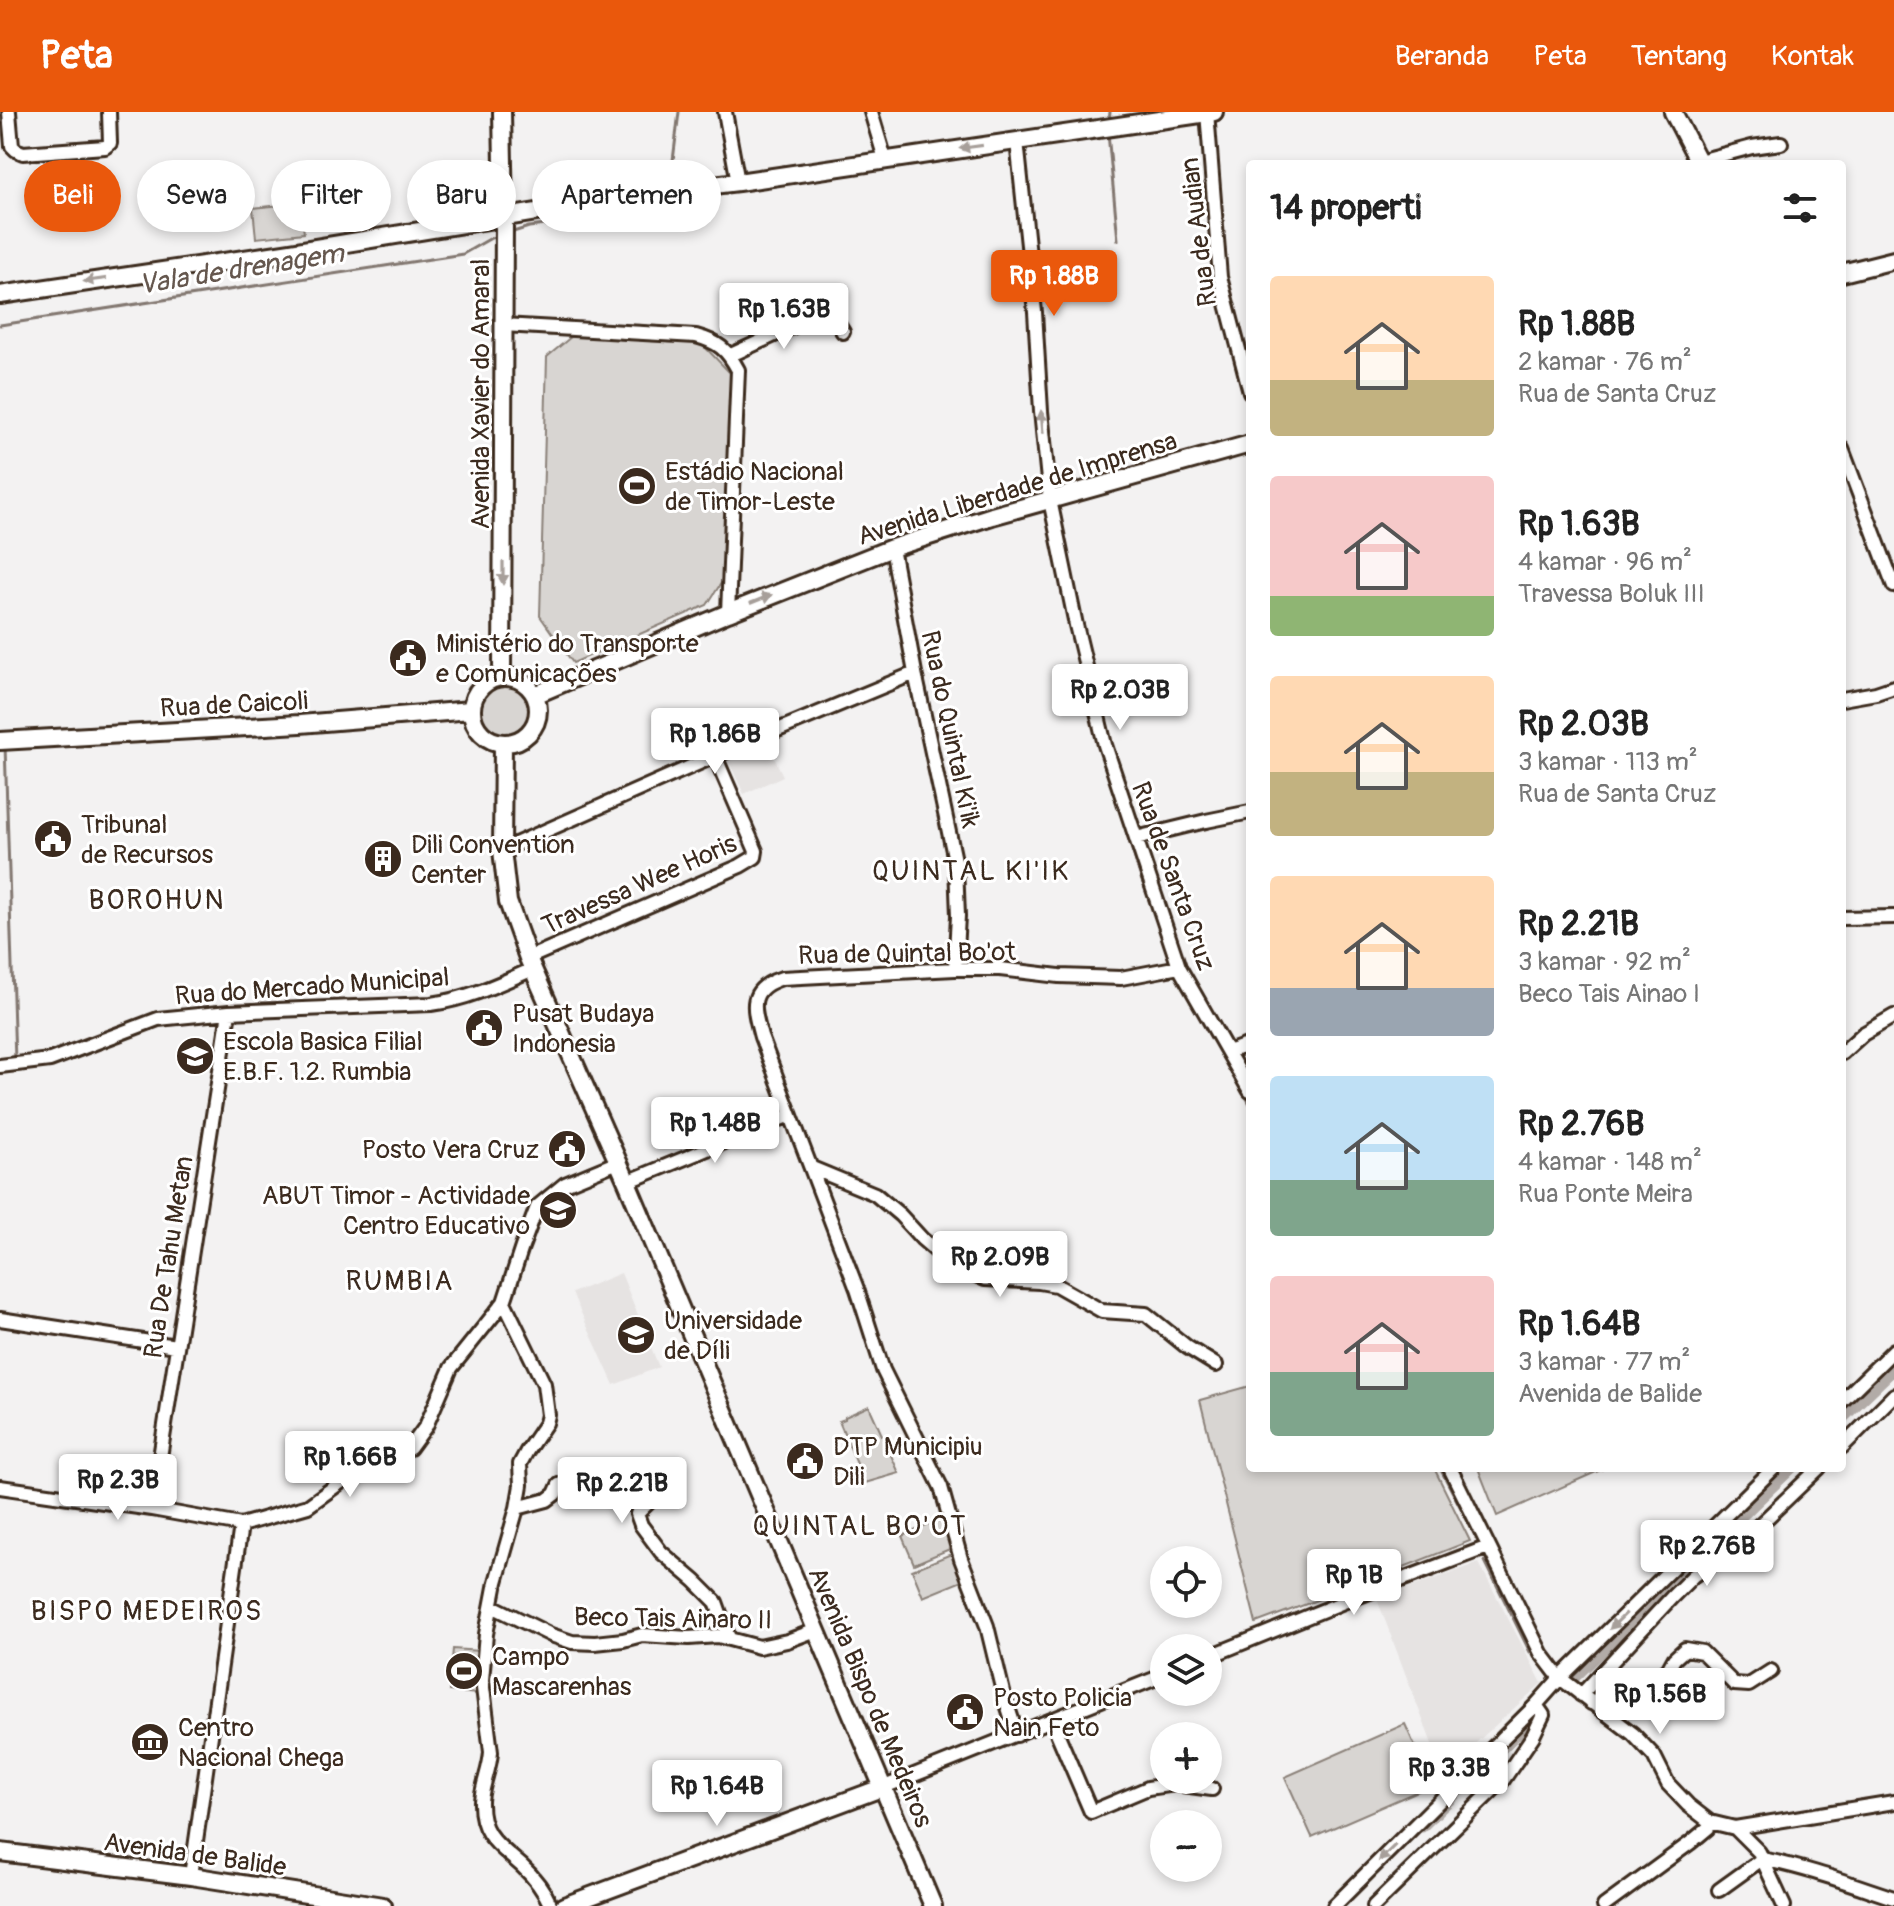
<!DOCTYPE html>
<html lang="id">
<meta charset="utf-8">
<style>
body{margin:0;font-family:Pangolin,sans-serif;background:#f2f2f2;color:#222;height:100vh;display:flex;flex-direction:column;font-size:30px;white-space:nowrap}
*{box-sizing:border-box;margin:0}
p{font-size:26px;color:#767676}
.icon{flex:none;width:44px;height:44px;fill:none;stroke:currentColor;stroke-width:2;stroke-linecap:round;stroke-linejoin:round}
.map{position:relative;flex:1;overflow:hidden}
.panel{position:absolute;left:1246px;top:48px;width:600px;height:1312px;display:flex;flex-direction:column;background:#fff;border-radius:8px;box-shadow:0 4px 12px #0003}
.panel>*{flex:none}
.top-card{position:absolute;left:24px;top:48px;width:760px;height:72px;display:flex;gap:16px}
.controls{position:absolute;left:1150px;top:1434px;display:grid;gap:16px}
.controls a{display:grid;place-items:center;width:72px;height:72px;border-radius:50%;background:#fff;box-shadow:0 4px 12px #0003;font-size:40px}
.price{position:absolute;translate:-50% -68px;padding:0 18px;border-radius:8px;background:#fff;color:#222;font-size:26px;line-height:52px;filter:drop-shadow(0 2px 4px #0008)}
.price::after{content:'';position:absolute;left:50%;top:48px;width:24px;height:18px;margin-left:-12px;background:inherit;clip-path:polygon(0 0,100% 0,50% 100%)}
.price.selected{background:#ea580c;color:#fff}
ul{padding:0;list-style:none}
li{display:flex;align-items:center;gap:24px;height:200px;padding:0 24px}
li span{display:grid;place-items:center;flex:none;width:224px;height:160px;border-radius:8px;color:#555}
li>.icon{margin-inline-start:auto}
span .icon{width:96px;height:96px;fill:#fffc;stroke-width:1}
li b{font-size:34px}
h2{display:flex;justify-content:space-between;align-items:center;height:96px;padding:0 24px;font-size:34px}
.pill{padding:0 28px;border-radius:36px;background:#fff;box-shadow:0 4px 12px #0003;font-size:28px;line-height:72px}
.pill.selected{background:#ea580c;color:#fff}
header{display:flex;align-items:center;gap:48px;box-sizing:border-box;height:112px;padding:0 40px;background:#ea580c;color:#fff}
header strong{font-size:38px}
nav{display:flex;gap:44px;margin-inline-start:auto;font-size:28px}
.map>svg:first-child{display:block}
.built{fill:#e6e3e2}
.green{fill:#d8d5d2;stroke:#8a8078;stroke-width:2}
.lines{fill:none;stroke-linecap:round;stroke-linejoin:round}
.stream{stroke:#827770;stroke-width:3}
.canal{stroke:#b2aba7;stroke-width:11}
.minor-casing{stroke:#3b2a1e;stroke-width:18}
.major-casing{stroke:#3b2a1e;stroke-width:22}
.minor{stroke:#fff;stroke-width:12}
.major{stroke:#fff;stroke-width:16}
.oneway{fill:#a79f9a}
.labels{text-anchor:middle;stroke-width:6;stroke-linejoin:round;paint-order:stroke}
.street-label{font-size:26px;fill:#3b2a1e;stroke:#fff}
.poi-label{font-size:26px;fill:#3b2a1e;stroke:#fff;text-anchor:start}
.water-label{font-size:28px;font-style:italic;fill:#65574e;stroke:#fff}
.neighbourhood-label{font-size:28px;letter-spacing:2px;fill:#3b2a1e;stroke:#fff}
</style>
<header>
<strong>Peta</strong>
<nav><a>Beranda</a><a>Peta</a><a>Tentang</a><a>Kontak</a></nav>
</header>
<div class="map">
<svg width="1894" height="1794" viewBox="0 0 1894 1794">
<rect width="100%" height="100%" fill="#f3f2f2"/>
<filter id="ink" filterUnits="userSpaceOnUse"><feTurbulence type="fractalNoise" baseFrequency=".0125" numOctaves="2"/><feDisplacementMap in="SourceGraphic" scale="16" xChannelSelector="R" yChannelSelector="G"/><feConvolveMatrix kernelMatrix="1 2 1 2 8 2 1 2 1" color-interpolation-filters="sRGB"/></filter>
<g filter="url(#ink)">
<path class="built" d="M766,628L783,664L744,682L727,646Z
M621,1161L659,1255L614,1273L572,1181Z
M1479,1451L1542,1571L1443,1661L1377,1487Z"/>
<path class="green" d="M300,91L304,121L256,126L253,96Z
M578,219L698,228L734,265L725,465L707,493L573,551L540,504L547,245Z
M480 599a26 26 0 1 1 52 0a26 26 0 1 1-52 0Z
M1250,1274V1356H1434L1470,1429L1391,1460L1386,1451L1317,1478L1320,1487L1256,1511L1200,1288Z
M869,1294L899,1361L865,1371L839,1309L845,1307V1305Z
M1478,1356H1605L1497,1404Z
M945,1406L957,1434L914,1452L902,1424Z
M956,1440L967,1467L923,1485L912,1458Z
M453,1537L479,1539L476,1582L449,1579Z
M1405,1612L1432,1673L1312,1725L1285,1665Z"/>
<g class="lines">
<path class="stream" d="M1109,9L1110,0
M1108,21L1118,128
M670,73L679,0
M510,121L529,115L671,98L670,84
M0,213L463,142L491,126L498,124
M5,633L15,949
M1107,658L1142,769L1151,791
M1242,977L1250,992
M1440,1356L1476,1425
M1485,1449L1530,1540"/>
<path class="canal" d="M1842,1307L1894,1257
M1572,1568L1792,1356
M1422,1715L1526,1613"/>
<g class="minor-casing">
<path id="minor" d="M9,0L12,34L16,38L23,41L105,35L110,31L109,0
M725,0L738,70
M871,0L885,47
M1207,0L1220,165L1250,280
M1017,29L1035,200L1041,299L1050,388L1076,513L1105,633L1179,855L1250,979
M1699,49L1752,35L1781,31
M503,213L696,224C718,230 727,237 738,258L728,501
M731,243L805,209L830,203L833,204L843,220
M1842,337L1894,474
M892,436L915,561L956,753L958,804L955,857
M1842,587L1876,581L1894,575
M1136,726L1206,709L1250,700
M502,738L715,644L915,561
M1842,806L1894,805
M528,846L740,754L755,745L756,739L715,644
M1228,940L1250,932
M1842,941L1863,922L1894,904
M0,954L50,948L158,907L229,900L431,892C468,887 499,872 533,857
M812,1056L875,1082L900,1103L922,1127L943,1145L972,1161L985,1167L1039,1170L1056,1173L1102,1199L1146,1202L1187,1235L1216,1253
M627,1070L790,1003
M504,1190L544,1272L548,1303L546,1311L527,1339L520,1352L521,1373L517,1396L496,1470L486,1522L482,1568L491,1640C490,1657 482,1673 481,1689C480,1724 499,1733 522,1754C535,1766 544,1778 551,1794
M0,1207L176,1234
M1842,1289L1894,1238
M1842,1335L1894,1283
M1450,1356L1541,1541L1560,1566L1633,1622L1654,1644L1668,1672L1688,1693L1710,1710L1735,1716L1759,1740L1784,1794
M0,1375L152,1397L241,1413
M517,1396L547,1388L555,1382L559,1373L577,1365L628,1358L643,1375L649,1390L637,1402L641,1413L661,1440L695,1469L716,1490L729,1526
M152,1397L229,900
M492,1494L551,1523L572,1530L595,1531L623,1528L642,1523L689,1526L718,1524L759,1535L787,1529L811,1520
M1208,1545L1351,1487L1488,1435
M1664,1565L1674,1547L1685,1537L1702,1540L1734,1572L1749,1573L1771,1559
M1581,1583L1672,1485L1693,1464L1749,1423L1819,1356
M1591,1591L1641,1571L1669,1558
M1052,1609L1091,1700L1148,1676L1175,1672L1212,1677
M1017,1623L1003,1580L987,1514L961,1447L941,1375L883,1258L857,1177L761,925C753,895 747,877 782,866L955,857H1000L1059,864L1121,866L1179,855
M884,1675L1164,1563
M1735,1716L1894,1690
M191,1764L241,1413L308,1394L366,1352L410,1336L426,1314L451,1256L504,1190L522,1135L537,1095L565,1072L618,1050
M1719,1778L1762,1747C1808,1756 1851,1772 1894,1786
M1334,1794L1536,1593L1560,1566L1774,1356
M1374,1794L1503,1668L1533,1624L1543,1603L1536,1593
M1604,1794L1690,1731L1708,1716L1710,1710"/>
</g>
<g class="major-casing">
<path id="major" d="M502,0L504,104L502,565
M1673,0L1700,52
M1842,161L1894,148
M0,183L291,140L672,78L738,70L1214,0
M472 598a33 33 0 1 1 66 0a33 33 0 1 1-66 0Z
M535,583L728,501L892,436L992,404L1250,332
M0,629L300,612L471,598
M503,631L502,738L508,790L528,846L627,1070L933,1794
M0,1740L191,1764L383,1794
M564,1794L884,1675"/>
</g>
<use href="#minor" class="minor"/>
<use href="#major" class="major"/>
</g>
<defs><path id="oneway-solid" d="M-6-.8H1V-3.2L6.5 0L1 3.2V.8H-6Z" transform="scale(2)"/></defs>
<g class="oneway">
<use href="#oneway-solid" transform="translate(971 35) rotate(172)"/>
<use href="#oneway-solid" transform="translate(95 168) rotate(172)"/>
<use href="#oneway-solid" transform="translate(1042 310) rotate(-95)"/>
<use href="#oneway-solid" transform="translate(503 461) rotate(90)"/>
<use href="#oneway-solid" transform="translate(761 487) rotate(-22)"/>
<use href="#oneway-solid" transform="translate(1618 1509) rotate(136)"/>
<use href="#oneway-solid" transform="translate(1387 1741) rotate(135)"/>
</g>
</g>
<defs>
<g id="stadium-disc" transform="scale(2)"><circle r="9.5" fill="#3b2a1e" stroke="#fff"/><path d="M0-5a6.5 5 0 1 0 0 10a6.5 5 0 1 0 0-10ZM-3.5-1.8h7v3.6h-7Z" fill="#fff"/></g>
<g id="civic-disc" transform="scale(2)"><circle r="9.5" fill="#3b2a1e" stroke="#fff"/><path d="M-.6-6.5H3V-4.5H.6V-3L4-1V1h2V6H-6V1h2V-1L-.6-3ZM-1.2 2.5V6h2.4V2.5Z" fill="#fff"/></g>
<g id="building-disc" transform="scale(2)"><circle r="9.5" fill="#3b2a1e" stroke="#fff"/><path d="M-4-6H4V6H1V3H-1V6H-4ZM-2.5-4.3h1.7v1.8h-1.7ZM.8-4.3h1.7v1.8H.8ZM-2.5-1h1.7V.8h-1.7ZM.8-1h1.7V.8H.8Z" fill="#fff"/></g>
<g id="school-disc" transform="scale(2)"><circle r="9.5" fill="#3b2a1e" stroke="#fff"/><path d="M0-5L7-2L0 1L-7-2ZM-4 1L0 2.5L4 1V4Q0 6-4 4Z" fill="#fff"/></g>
<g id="university-disc" transform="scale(2)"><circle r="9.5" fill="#3b2a1e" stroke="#fff"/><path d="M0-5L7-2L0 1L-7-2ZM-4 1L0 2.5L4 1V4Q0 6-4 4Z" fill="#fff"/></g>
<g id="museum-disc" transform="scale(2)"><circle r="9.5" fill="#3b2a1e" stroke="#fff"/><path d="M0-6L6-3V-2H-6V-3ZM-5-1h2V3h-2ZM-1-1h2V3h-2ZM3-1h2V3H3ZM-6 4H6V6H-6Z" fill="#fff"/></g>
</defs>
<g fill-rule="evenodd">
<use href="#stadium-disc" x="637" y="374"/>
<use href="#civic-disc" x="408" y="546"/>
<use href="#civic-disc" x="53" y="727"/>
<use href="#building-disc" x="383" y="747"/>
<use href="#civic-disc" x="484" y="916"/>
<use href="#school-disc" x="195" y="944"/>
<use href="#civic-disc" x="567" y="1037"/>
<use href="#school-disc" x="558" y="1098"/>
<use href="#university-disc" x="636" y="1223"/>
<use href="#civic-disc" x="805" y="1349"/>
<use href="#stadium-disc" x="464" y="1559"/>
<use href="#civic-disc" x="965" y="1600"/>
<use href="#museum-disc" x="150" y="1630"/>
</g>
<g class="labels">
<g class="street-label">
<text transform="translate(1198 120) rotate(-97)" y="9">Rua de Audian</text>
<text transform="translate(480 282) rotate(-90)" y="9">Avenida Xavier do Amaral</text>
<text transform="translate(1017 376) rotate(-17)" y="9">Avenida Liberdade de Imprensa</text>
<text transform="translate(234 592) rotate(-3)" y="9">Rua de Caicoli</text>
<text transform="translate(951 617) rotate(78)" y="9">Rua do Quintal Ki'ik</text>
<text transform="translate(1174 764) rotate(70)" y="9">Rua de Santa Cruz</text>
<text transform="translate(639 772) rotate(-24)" y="9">Travessa Wee Horis</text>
<text transform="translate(907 841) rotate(-1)" y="9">Rua de Quintal Bo'ot</text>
<text transform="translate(312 874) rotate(-4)" y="9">Rua do Mercado Municipal</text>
<text transform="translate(168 1145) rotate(-81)" y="9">Rua De Tahu Metan</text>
<text transform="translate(673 1506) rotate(1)" y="9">Beco Tais Ainaro II</text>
<text transform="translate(871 1585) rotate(67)" y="9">Avenida Bispo de Medeiros</text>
<text transform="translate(195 1742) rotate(8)" y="9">Avenida de Balide</text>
</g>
<g class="poi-label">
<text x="665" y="368">Estádio Nacional<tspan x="665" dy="30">de Timor-Leste</tspan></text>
<text x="436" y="540">Ministério do Transporte<tspan x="436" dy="30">e Comunicações</tspan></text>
<text x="81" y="721">Tribunal<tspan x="81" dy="30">de Recursos</tspan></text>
<text x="411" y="741">Dili Convention<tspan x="411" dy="30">Center</tspan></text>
<text x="512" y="910">Pusat Budaya<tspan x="512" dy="30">Indonesia</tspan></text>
<text x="223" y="938">Escola Basica Filial<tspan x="223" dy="30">E.B.F. 1.2. Rumbia</tspan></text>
<text x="539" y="1046" text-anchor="end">Posto Vera Cruz</text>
<text x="530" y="1092" text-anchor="end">ABUT Timor - Actividade<tspan x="530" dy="30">Centro Educativo</tspan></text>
<text x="664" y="1217">Universidade<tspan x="664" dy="30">de Díli</tspan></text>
<text x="833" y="1343">DTP Municipiu<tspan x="833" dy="30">Dili</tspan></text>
<text x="492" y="1553">Campo<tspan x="492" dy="30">Mascarenhas</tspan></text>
<text x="993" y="1594">Posto Policia<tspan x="993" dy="30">Nain Feto</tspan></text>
<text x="178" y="1624">Centro<tspan x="178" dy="30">Nacional Chega</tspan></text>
</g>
<g class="water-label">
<text transform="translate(241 156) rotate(-9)" y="10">Vala de drenagem</text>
</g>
<g class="neighbourhood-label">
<text x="971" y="768">QUINTAL KI'IK</text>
<text x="157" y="797">BOROHUN</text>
<text x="400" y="1178">RUMBIA</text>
<text x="860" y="1423">QUINTAL BO'OT</text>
<text x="147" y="1508">BISPO MEDEIROS</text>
</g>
</g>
</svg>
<div class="controls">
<a><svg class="icon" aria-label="locate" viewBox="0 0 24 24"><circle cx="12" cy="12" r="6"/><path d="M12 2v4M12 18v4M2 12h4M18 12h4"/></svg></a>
<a><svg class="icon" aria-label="layers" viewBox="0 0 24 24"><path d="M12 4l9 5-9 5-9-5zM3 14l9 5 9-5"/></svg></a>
<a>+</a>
<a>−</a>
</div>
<b class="price selected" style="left:1054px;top:206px">Rp 1.88B</b>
<b class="price" style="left:784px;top:239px">Rp 1.63B</b>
<b class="price" style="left:1120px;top:620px">Rp 2.03B</b>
<b class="price" style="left:715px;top:664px">Rp 1.86B</b>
<b class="price" style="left:715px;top:1053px">Rp 1.48B</b>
<b class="price" style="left:1000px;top:1187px">Rp 2.09B</b>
<b class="price" style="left:350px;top:1387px">Rp 1.66B</b>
<b class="price" style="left:118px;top:1410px">Rp 2.3B</b>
<b class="price" style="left:622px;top:1413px">Rp 2.21B</b>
<b class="price" style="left:1707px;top:1476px">Rp 2.76B</b>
<b class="price" style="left:1354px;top:1505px">Rp 1B</b>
<b class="price" style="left:1660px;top:1624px">Rp 1.56B</b>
<b class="price" style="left:1449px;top:1698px">Rp 3.3B</b>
<b class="price" style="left:717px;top:1716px">Rp 1.64B</b>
<div class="top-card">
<a class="pill selected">Beli</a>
<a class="pill">Sewa</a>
<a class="pill">Filter</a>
<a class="pill">Baru</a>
<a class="pill">Apartemen</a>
</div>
<section class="panel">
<h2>14 properti<svg class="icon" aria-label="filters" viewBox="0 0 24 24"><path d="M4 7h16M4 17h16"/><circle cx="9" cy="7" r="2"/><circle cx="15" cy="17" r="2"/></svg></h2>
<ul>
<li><span style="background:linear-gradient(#ffd9b3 65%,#c2b280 0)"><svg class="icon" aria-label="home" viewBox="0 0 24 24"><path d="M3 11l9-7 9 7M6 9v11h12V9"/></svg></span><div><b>Rp 1.88B</b><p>2 kamar · 76 m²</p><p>Rua de Santa Cruz</p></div></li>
<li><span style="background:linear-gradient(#f6c9c9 75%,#8fb573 0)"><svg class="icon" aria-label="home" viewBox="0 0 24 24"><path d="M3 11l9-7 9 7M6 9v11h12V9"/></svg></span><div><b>Rp 1.63B</b><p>4 kamar · 96 m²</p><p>Travessa Boluk III</p></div></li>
<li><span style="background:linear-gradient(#ffd9b3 60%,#c2b280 0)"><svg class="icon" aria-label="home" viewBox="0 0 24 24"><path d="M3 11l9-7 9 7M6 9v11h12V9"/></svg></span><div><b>Rp 2.03B</b><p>3 kamar · 113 m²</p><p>Rua de Santa Cruz</p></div></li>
<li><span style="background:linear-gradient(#ffd9b3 70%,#9aa5b1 0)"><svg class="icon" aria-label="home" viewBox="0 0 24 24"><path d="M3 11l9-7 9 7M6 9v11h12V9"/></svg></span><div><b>Rp 2.21B</b><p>3 kamar · 92 m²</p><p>Beco Tais Ainao I</p></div></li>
<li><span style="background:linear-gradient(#bfe0f5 65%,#7fa58c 0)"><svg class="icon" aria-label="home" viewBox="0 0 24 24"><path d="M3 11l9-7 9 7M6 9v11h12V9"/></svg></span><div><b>Rp 2.76B</b><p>4 kamar · 148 m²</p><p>Rua Ponte Meira</p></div></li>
<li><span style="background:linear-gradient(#f6c9c9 60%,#7fa58c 0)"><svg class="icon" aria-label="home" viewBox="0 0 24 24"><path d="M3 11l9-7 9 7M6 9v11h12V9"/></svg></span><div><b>Rp 1.64B</b><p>3 kamar · 77 m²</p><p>Avenida de Balide</p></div></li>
</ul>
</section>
</div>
